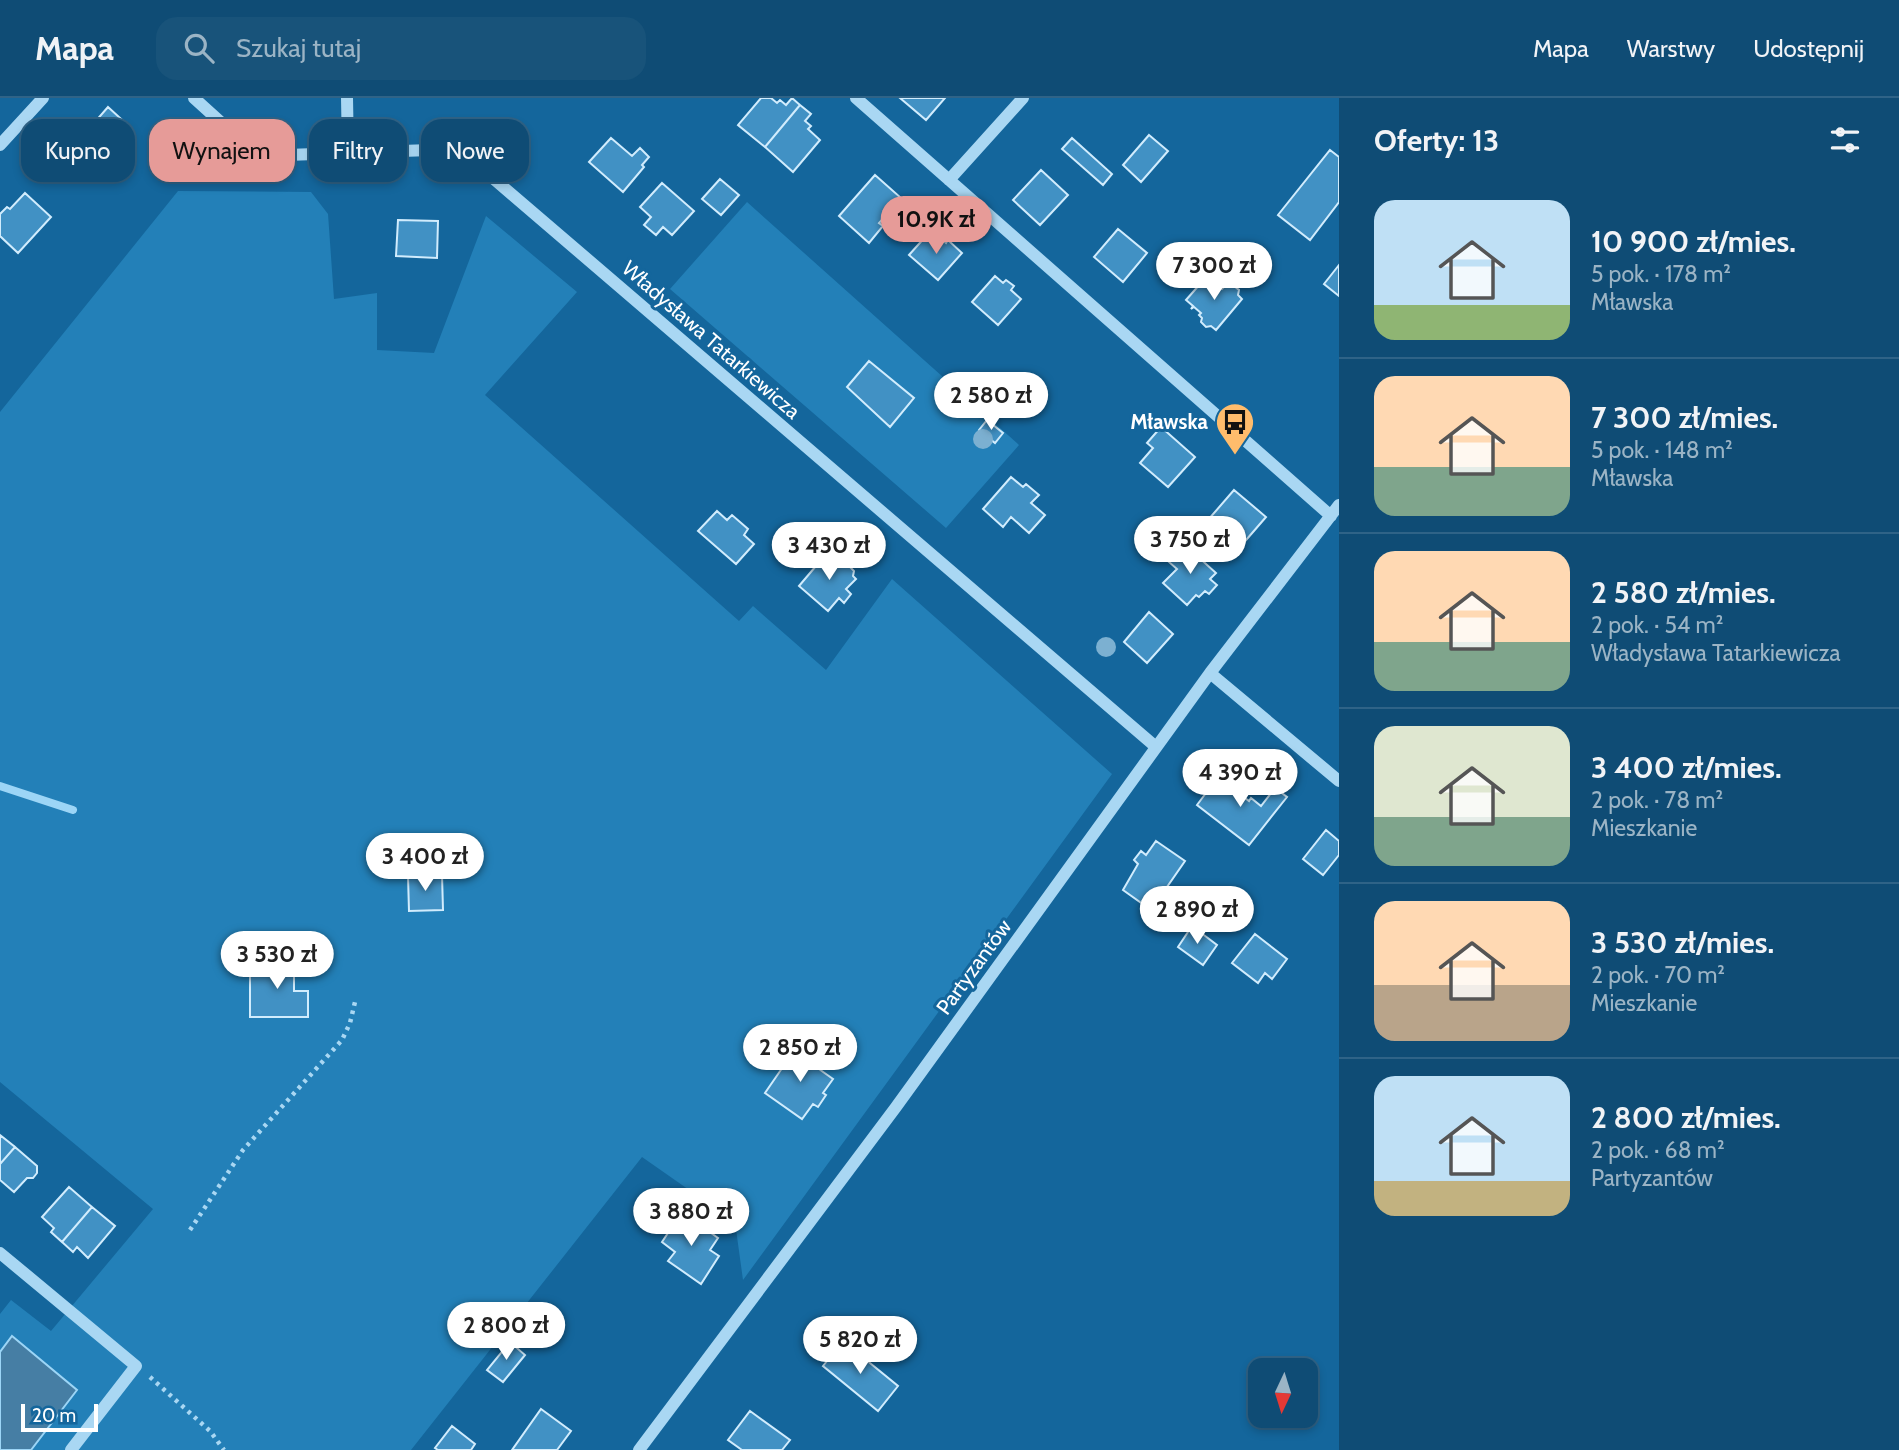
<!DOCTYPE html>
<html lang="pl">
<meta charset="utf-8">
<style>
body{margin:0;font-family:Cabin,sans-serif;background:#18537a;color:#f1f3f6;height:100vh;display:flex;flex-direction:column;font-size:26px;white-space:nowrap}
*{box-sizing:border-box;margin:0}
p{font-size:23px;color:#9bb4c5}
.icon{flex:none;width:38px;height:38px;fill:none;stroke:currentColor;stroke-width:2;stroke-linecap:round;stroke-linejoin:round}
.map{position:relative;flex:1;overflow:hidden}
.panel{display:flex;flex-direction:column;background:#0f4c75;width:560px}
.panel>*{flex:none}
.hud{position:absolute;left:21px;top:21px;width:665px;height:63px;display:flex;gap:14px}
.needle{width:46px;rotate:184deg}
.fabs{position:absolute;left:1248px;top:1260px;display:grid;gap:14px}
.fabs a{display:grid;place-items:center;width:70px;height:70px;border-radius:14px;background:#0f4c75;box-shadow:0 4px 10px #0003,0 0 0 2px #2f6387;font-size:35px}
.scale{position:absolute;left:21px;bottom:18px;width:77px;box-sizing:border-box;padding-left:7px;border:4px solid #fff;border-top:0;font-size:19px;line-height:24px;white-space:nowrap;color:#fff;-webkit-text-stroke:5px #14669c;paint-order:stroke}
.price{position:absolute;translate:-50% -60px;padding:0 16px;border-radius:24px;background:#fff;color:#222;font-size:23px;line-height:46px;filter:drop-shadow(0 2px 4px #0008)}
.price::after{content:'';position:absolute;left:50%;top:42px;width:21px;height:16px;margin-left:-10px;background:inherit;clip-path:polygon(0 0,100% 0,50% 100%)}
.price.active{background:#e69b98;color:#111}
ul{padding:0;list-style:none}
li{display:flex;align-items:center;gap:21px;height:175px;padding:0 35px}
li+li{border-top:2px solid #2f6387}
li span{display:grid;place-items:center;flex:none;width:196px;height:140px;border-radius:21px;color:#555}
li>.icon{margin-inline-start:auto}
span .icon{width:84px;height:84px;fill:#fffc;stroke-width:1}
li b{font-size:30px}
h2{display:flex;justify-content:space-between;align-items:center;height:84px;padding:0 35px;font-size:30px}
.pill{padding:0 24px;border-radius:21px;background:#0f4c75;box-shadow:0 4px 10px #0003,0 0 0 2px #2f6387;font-size:24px;line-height:63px}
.pill.active{background:#e69b98;color:#111}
header{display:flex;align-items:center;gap:42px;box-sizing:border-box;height:98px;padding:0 35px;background:#0f4c75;border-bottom:2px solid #2f6387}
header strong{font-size:33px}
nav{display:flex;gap:38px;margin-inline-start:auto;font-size:24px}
.search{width:490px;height:63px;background:#18537a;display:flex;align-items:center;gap:18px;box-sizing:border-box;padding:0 24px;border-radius:21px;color:#9bb4c5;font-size:26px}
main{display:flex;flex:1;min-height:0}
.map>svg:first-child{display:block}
.green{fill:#2380b8}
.water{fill:#467ea4;stroke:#9cd5f6;stroke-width:2}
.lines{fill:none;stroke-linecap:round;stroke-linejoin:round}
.stream{stroke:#9cd5f6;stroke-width:8}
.building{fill:#4191c4;stroke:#d1ecfd;stroke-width:2}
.path{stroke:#a9d7f3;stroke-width:4.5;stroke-dasharray:3.5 5;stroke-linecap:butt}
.minor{stroke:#a9d7f3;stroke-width:12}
.tree{fill:#7cb0d1}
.labels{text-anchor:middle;stroke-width:6;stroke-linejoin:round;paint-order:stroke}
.street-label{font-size:21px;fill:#fff;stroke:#14669c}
.poi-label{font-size:21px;font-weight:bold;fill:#fff;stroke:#14669c;text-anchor:end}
</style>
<header>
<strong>Mapa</strong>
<div class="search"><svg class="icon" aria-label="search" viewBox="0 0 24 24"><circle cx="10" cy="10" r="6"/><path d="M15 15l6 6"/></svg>Szukaj tutaj</div>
<nav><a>Mapa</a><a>Warstwy</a><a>Udostępnij</a></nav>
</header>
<main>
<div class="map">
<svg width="1339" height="1352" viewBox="0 0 1339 1352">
<rect width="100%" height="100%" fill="#14669c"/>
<path class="green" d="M178,93L311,94L328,116L334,201L377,195V252L434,255L486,118L577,194L485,297L739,523L753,508L826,572L892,481L1112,676L743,1182L735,1124L642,1059L411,1352H0V1216L11,1202L51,1233L153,1111L0,984V314Z
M747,104L1019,347L946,430L670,191Z"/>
<path class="water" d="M12,1238L77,1292L31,1352H0V1254Z"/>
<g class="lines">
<path class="stream" d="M0,688L73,712"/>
</g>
<path class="building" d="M761,0H771L777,5L780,2L786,7L792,0L800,7L765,49L738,27Z
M900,0H945L926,22Z
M800,7L811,16L805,23L811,28L808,31L820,42L793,74L765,49Z
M108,9L131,30L94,71L68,48L77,37L81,40Z
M1149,37L1168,53L1141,84L1123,67Z
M611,40L632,58L640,50L649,59L642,67L644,69L623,94L589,64Z
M1072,40L1112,76L1103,87L1062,51Z
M1330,52L1339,59V104L1310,142L1278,117Z
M1041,72L1068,97L1040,127L1013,102Z
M875,77L901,100L879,125L883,128L869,145L839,118Z
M720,81L739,97L721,117L702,101Z
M662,85L694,113L672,137L663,129L656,137L644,127L651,119L640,109Z
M25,95L51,119L18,155L0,138V116L7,109L10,111Z
M398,122L438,123L437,160L396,158Z
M1118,131L1147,155L1123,184L1094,159Z
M927,137L936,145L940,140L946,145L948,142L962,155L938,182L909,157Z
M1339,167V198L1324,186Z
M1208,177L1215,183L1218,180L1215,185L1222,191L1226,187L1228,189L1234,188L1239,192L1238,197L1242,201L1216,232L1211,228L1206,229L1201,224L1202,220L1199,217L1201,215L1194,209L1191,211L1193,208L1186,202Z
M995,178L1003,185L1006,182L1014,188L1011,192L1021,201L998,227L972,204Z
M869,263L914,300L890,329L847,289Z
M987,322L1003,335L995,345L979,332Z
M1161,329L1195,359L1168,389L1140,365L1153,350L1147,345Z
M1011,379L1023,389L1026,386L1039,397L1031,405L1045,417L1029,435L1011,419L1003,429L983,411Z
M1234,392L1266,419L1240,449L1208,422Z
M717,413L727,422L732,417L748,431L744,437L754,446L736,466L698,433Z
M1185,447L1216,475L1210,481L1217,487L1209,496L1205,493L1199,499L1196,497L1187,507L1163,485L1177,471L1169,464Z
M827,455L841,468L847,466L854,473L853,478L856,481L846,491L851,496L844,505L839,500L828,513L799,488Z
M1149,514L1173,536L1147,565L1124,544Z
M1224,678L1243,694L1241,697L1249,703L1251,700L1261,708L1275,690L1287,699L1249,747L1197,707L1209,691L1212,693Z
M1326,732L1339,743V757L1323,777L1303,761Z
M1156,743L1185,763L1160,799L1156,796L1147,809L1123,792L1138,766L1134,762L1141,753L1146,757Z
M442,777L443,812L409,813L408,778Z
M1192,828L1217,847L1203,867L1178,849Z
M1255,836L1287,861L1272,881L1265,875L1258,885L1232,865Z
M257,861H294V893H308V919H250V878L257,877Z
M796,950L809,958L811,955L824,963L819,971L833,981L823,995L826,997L818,1009L813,1006L802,1021L765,995Z
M0,1037L15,1049L0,1066Z
M15,1049L37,1068V1075L33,1080H27L14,1094L0,1082V1066Z
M69,1089L92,1109L62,1144L51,1134L54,1130L42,1119Z
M92,1109L115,1128L88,1160L77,1149L73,1154L62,1144Z
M682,1114L718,1140L710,1152L719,1158L701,1186L668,1163L675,1154L662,1144Z
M843,1243L898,1288L878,1313L823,1268Z
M510,1244L525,1257L503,1284L487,1272Z
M541,1311L571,1333L557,1352H512Z
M750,1313L790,1342L782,1352H742L728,1342Z
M452,1328L475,1346L471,1352H438L435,1350Z"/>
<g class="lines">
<path class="path" d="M190,1132L243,1052L342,942L350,925L355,904
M150,1279L210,1333L224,1352"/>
<path class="minor" d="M194,0L258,58L459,51L1156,649
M347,0L348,54
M856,0L1331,418
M0,47L43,0
M949,82L1023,0
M1210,575L1339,683
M0,1155L136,1268L71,1352
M639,1352L896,1009L1210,575L1339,407"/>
</g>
<g class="tree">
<circle cx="983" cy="341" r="10"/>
<circle cx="1106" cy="549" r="10"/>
</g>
<defs>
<g id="bus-pin" transform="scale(2.0125)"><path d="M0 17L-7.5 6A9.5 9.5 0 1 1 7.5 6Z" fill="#ffbc6c" stroke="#14669c"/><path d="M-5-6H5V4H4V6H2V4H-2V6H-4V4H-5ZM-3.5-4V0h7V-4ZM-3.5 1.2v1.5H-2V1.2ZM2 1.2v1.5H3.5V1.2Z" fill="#111"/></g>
</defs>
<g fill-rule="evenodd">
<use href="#bus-pin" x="1235" y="324"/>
</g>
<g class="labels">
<g class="street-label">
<text transform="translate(711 242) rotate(41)" y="7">Władysława Tatarkiewicza</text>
<text transform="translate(974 869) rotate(-54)" y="7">Partyzantów</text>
</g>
<g class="poi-label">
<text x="1208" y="331">Mławska</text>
</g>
</g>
</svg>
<div class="fabs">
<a><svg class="needle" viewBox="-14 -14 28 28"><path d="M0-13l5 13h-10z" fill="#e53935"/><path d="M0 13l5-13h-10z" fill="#9bb4c5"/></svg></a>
</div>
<div class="scale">20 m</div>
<b class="price active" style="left:936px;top:158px">10.9K zł</b>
<b class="price" style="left:1214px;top:204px">7 300 zł</b>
<b class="price" style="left:991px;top:334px">2 580 zł</b>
<b class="price" style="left:1190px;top:478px">3 750 zł</b>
<b class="price" style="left:829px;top:484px">3 430 zł</b>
<b class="price" style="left:1240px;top:711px">4 390 zł</b>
<b class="price" style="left:425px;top:795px">3 400 zł</b>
<b class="price" style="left:1197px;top:848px">2 890 zł</b>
<b class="price" style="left:277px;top:893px">3 530 zł</b>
<b class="price" style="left:800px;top:986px">2 850 zł</b>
<b class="price" style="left:691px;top:1150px">3 880 zł</b>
<b class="price" style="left:506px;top:1264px">2 800 zł</b>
<b class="price" style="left:860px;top:1278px">5 820 zł</b>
<div class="hud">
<a class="pill">Kupno</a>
<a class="pill active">Wynajem</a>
<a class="pill">Filtry</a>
<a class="pill">Nowe</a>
</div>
</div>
<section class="panel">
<h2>Oferty: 13<svg class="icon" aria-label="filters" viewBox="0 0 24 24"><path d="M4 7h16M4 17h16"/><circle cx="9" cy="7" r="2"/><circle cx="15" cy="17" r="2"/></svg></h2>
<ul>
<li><span style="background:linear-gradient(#bfe0f5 75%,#8fb573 0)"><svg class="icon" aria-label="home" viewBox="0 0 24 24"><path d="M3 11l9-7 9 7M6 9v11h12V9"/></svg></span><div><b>10 900 zł/mies.</b><p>5 pok. · 178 m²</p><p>Mławska</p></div></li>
<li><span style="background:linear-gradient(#ffd9b3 65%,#7fa58c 0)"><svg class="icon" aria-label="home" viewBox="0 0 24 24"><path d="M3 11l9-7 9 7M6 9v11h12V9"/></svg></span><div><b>7 300 zł/mies.</b><p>5 pok. · 148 m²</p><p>Mławska</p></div></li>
<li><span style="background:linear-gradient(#ffd9b3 65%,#7fa58c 0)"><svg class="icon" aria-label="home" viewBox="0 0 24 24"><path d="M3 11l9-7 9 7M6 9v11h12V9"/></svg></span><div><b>2 580 zł/mies.</b><p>2 pok. · 54 m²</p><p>Władysława Tatarkiewicza</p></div></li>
<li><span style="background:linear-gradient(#dfe7d0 65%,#7fa58c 0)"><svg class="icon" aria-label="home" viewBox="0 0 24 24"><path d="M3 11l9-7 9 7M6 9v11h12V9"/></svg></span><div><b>3 400 zł/mies.</b><p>2 pok. · 78 m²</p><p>Mieszkanie</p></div></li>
<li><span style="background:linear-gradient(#ffd9b3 60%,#b9a48a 0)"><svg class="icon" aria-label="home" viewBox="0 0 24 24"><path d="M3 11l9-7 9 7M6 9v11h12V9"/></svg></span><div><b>3 530 zł/mies.</b><p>2 pok. · 70 m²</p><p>Mieszkanie</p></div></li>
<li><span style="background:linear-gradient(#bfe0f5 75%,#c2b280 0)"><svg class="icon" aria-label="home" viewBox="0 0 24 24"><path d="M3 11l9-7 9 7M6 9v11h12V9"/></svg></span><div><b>2 800 zł/mies.</b><p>2 pok. · 68 m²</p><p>Partyzantów</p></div></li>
</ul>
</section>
</main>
